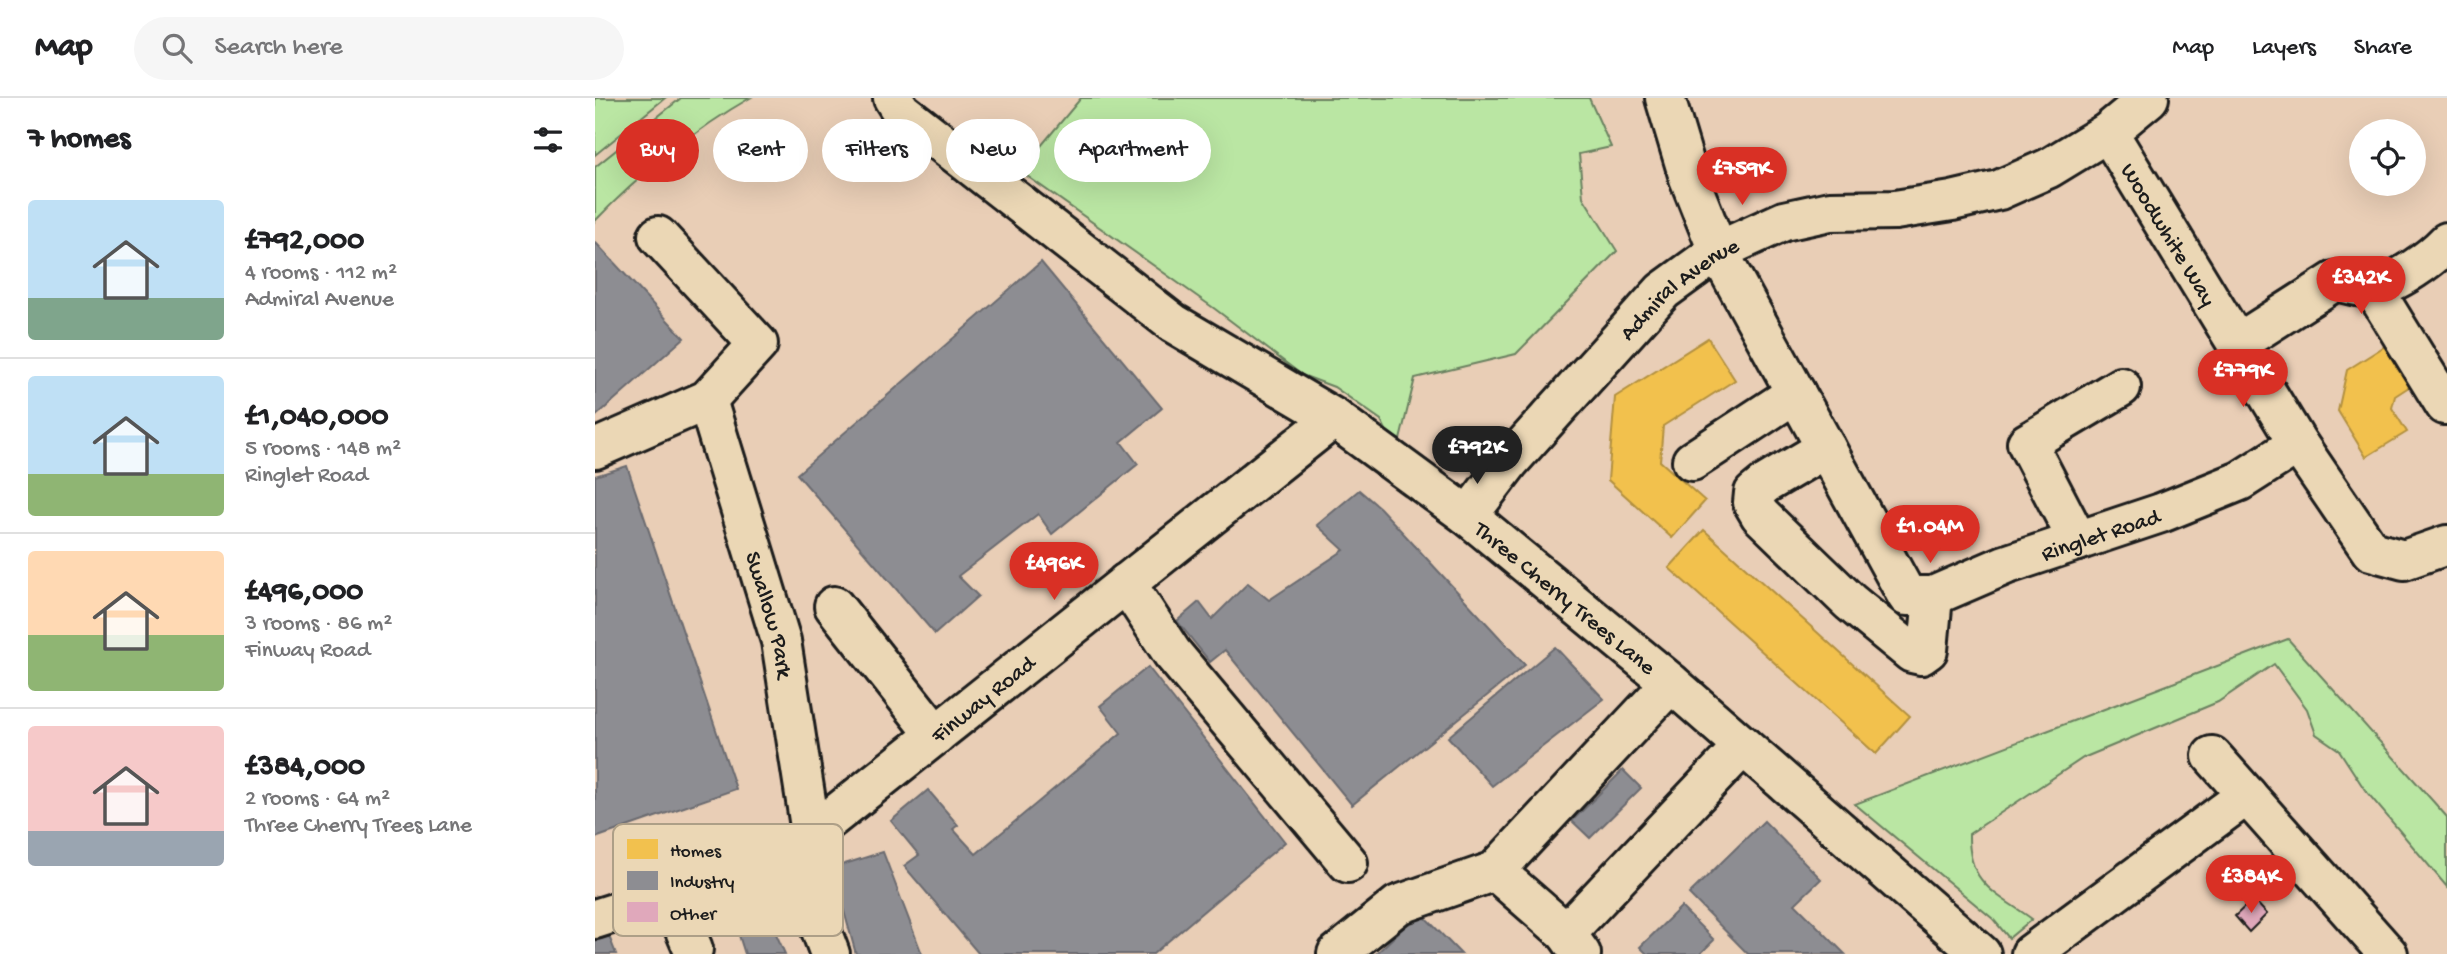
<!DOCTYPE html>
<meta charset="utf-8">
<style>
body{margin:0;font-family:"Gochi Hand",sans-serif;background:#f6f6f6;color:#202124;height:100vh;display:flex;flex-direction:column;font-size:26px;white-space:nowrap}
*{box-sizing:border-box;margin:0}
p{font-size:23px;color:#757577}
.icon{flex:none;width:38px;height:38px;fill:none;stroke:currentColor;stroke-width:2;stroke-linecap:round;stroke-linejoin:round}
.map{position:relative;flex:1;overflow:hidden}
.panel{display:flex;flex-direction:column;background:#fff;width:595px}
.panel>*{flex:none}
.hud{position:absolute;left:21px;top:21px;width:665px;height:63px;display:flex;gap:14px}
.buttons{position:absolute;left:1754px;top:21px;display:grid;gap:14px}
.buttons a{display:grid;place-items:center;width:77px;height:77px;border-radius:50%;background:#fff;box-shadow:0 7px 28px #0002;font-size:35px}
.price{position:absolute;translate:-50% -60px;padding:0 16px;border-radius:24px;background:#d93025;color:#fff;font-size:23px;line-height:46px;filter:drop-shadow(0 2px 4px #0008)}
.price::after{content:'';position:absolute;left:50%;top:42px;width:21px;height:16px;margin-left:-10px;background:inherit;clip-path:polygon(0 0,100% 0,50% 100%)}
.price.current{background:#222;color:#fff}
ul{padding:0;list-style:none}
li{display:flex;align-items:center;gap:21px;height:175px;padding:0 28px}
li+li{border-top:2px solid #e0e0e0}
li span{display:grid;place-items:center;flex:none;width:196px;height:140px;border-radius:7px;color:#555}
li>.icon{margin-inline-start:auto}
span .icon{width:84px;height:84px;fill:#fffc;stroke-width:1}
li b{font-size:30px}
h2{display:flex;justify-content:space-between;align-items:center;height:84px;padding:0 28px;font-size:30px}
.chip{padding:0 24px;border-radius:32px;background:#fff;box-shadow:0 7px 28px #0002;font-size:24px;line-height:63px}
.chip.current{background:#d93025;color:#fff}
header{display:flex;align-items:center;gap:42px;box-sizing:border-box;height:98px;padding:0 35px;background:#fff;border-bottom:2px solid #e0e0e0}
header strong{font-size:33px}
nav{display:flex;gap:38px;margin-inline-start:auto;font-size:24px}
.search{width:490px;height:63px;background:#f6f6f6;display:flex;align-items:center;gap:18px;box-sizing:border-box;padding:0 24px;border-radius:38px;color:#757577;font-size:26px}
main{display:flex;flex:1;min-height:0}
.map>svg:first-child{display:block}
.green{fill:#bae6a3;stroke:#6b8160;stroke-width:2}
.homes{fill:#f2c14e;stroke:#b2903f;stroke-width:2}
.industry{fill:#8d8d92;stroke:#6b6b6f;stroke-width:2}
.building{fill:#e0a8bb;stroke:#1c1c1c;stroke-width:2}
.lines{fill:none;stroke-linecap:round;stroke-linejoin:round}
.minor-casing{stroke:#1c1c1c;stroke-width:44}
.minor{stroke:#ebd7b5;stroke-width:38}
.labels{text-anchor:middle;stroke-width:7;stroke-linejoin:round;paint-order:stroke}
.street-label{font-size:23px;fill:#1c1c1c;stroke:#ebd7b5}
.key{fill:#ebd7b5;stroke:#ad9f87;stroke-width:2}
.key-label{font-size:19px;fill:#1c1c1c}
</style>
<header>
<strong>Map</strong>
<div class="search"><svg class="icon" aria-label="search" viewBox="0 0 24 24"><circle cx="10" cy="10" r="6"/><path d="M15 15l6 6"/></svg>Search here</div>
<nav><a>Map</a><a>Layers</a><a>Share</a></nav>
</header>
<main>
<section class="panel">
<h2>7 homes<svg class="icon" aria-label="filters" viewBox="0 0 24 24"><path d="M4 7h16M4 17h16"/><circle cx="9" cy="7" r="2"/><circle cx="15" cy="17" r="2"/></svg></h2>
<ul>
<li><span style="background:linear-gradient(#bfe0f5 70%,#7fa58c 0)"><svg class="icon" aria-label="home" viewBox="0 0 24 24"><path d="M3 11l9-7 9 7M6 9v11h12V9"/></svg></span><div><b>£792,000</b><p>4 rooms · 112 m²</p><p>Admiral Avenue</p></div></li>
<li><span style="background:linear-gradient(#bfe0f5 70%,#8fb573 0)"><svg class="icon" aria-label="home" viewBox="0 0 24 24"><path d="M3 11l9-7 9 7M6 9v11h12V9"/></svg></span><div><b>£1,040,000</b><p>5 rooms · 148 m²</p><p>Ringlet Road</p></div></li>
<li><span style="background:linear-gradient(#ffd9b3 60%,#8fb573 0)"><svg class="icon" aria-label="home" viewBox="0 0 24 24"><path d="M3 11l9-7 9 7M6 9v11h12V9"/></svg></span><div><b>£496,000</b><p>3 rooms · 86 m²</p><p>Finway Road</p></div></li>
<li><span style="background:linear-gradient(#f6c9c9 75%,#9aa5b1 0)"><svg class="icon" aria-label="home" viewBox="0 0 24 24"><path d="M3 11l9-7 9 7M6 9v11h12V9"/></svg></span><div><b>£384,000</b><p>2 rooms · 64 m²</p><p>Three Cherry Trees Lane</p></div></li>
</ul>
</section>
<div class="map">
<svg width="1852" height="856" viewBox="0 0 1852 856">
<rect width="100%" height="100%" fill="#e9ceb6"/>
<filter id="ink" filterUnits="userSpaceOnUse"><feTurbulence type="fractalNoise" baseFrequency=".0143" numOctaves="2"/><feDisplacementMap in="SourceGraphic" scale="14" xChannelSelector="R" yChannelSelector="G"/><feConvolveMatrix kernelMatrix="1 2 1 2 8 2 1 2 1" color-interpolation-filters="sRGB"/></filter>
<g filter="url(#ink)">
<path class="green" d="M0,0H70L0,57Z
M86,0H155C102,30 42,79 0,123V69Z
M486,0H994L1016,49L984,56L988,99L1022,153L921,256L820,280L805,342L792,334L786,322L739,289L707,277L620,211L425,73Z
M1693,541L1852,719V789L1770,692L1744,652L1721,636L1712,611L1679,566L1623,604L1488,660L1374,736C1373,787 1401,795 1437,821L1414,840L1398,821L1260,706Z"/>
<path class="homes" d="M1113,240L1140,282L1068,328L1065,363L1110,403L1077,440L1013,382L1020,299Z
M1798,243L1823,283L1800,298L1797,310L1812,334L1771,359L1743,313L1752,272Z
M1109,432L1315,618L1281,656L1074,470Z"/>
<path class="industry" d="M1,145L89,240L0,319V146Z
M446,164L567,310L526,344L543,366L457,436L443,416L363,478L383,498L340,536L202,376Z
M32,368L141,691L0,740V378Z
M764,392L785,410L930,567L757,707L630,552L615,564L582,523L604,504L617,521L653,485L674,502L749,452L722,427Z
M960,549L1009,601L897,688L853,639Z
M553,569L690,744L558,856H384L309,768L324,757L296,723L333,692L363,727L358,731L381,756L526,635L505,608Z
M1028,672L1046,690L995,740L977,723Z
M1169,723L1226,781L1200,806L1250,856H1153L1094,796Z
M288,754L327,856H261L237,770Z
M1086,809L1119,842L1105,856H1052L1045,849Z
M171,813L190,856H150L141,828Z
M825,814L866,856H781Z
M14,838L21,856H0V843Z"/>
<path class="building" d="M1658,801L1672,816L1654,834L1640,818Z"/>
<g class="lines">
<g class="minor-casing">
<g id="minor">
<path id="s1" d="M298,0L306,13L578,225L739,320L873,418L1076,585L1386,856"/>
<path id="s2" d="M1070,0L1094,80L1123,153L1312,498H1338L1410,467L1566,415L1645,383L1703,346"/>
<path id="s3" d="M1513,34L1703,346L1776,453L1809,462L1852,447"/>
<path d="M1778,190L1850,307"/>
<path d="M1643,245L1740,183C1752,185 1768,191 1780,189C1801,186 1837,160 1852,144"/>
<path id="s4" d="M112,302L186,543L216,735"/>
<path d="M1231,350L1170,386L1159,395L1158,405L1165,417L1255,504L1317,555L1326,557L1333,552L1338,498"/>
<path d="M0,351L112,302L163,246L63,138"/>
<path d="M1097,363L1201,295"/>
<path id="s5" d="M873,418L915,363L1068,193L1123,153L1189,123L1235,113L1300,112L1357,103L1404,92L1454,70L1513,34L1554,0"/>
<path d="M1483,443L1432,345L1526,289"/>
<path d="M531,485L577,555L753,765"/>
<path d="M239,508L341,637"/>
<path d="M1617,658L1793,856"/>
<path d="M196,752L235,856"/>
<path d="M900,773L971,835L986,856"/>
<path d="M75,797L98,851"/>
<path id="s6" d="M0,821L75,797L196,752L739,320"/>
<path d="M971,835L1148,648"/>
<path d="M742,856L803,807L900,773L1076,585"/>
<path d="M1436,856L1652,697"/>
</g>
</g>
<use href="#minor" class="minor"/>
</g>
</g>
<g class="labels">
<g class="street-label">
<text dy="8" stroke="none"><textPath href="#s3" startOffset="119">Woodwhite Way</textPath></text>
<text dy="8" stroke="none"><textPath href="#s5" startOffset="312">Admiral Avenue</textPath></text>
<text dy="8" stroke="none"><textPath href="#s2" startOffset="760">Ringlet Road</textPath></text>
<text dy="8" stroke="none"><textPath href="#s1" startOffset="840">Three Cherry Trees Lane</textPath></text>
<text dy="8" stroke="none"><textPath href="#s4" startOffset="224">Swallow Park</textPath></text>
<text dy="8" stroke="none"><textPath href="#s6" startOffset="452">Finway Road</textPath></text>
</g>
</g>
<rect x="18" y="726" width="230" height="112" rx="10" class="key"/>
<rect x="32" y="741" width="31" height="20" fill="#f2c14e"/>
<rect x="32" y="773" width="31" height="19" fill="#8d8d92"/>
<rect x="32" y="804" width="31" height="20" fill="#e0a8bb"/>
<g class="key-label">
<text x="75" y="758">Homes</text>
<text x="75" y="789">Industry</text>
<text x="75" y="821">Other</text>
</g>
</svg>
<div class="buttons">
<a><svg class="icon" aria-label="locate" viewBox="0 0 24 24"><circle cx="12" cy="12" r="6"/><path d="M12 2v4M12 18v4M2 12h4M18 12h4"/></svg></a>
</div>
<b class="price" style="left:1147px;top:109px">£759K</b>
<b class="price" style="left:1766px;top:218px">£342K</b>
<b class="price" style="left:1648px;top:311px">£779K</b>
<b class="price current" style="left:882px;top:388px">£792K</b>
<b class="price" style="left:1335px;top:467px">£1.04M</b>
<b class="price" style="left:459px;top:504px">£496K</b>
<b class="price" style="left:1656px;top:817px">£384K</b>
<div class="hud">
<a class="chip current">Buy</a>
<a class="chip">Rent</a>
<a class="chip">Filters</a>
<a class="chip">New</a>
<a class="chip">Apartment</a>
</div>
</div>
</main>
